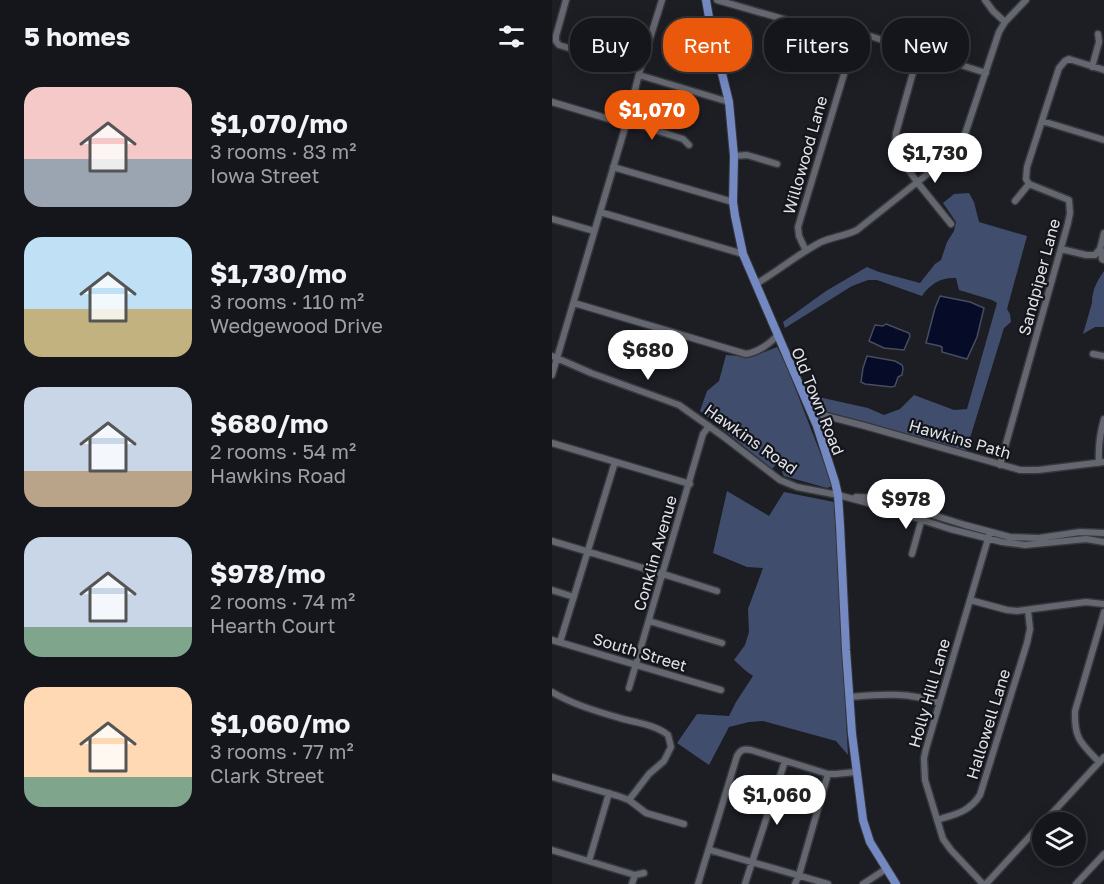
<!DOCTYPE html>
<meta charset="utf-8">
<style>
body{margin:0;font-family:"Golos Text",sans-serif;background:#1e1f24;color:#f1f3f6;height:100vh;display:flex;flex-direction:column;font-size:22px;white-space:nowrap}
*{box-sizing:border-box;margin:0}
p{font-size:20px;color:#9d9fa3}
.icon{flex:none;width:33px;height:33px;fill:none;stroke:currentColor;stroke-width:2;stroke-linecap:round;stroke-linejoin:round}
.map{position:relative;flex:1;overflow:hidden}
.side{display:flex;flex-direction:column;background:#15161b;width:552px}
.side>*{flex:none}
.banner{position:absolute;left:18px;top:18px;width:444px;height:54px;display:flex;gap:12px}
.fabs{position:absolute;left:480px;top:812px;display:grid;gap:12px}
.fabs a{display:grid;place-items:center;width:54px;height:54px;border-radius:50%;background:#15161b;box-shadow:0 3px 15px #0003,0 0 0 2px #34353a;font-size:30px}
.price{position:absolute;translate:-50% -51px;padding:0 14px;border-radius:21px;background:#fff;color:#222;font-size:20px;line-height:39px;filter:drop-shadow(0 2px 3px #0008)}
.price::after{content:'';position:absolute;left:50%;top:36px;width:18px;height:14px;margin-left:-9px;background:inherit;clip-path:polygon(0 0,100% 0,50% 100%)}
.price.selected{background:#ea580c;color:#fff}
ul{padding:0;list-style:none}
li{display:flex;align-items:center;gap:18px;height:150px;padding:0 24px}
li span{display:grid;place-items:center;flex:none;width:168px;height:120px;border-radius:18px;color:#555}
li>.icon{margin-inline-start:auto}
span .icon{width:72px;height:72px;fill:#fffc;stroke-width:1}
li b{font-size:26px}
h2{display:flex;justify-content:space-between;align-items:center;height:72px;padding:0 24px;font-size:26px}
.tag{padding:0 21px;border-radius:24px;background:#15161b;box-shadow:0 3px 15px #0003,0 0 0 2px #34353a;font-size:21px;line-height:54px}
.tag.selected{background:#ea580c;color:#fff}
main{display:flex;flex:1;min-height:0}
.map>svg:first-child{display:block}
.forest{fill:#414d6d}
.water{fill:#060c27;stroke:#484c61;stroke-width:1.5}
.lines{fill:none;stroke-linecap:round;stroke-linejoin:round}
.minor-casing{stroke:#36383d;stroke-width:9}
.major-casing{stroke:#36383d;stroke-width:10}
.minor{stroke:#64676f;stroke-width:6}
.major{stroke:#7489c2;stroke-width:8}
.labels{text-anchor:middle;stroke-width:4.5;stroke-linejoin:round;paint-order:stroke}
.street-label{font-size:16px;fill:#e1e3e8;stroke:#13151b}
</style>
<main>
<section class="side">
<h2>5 homes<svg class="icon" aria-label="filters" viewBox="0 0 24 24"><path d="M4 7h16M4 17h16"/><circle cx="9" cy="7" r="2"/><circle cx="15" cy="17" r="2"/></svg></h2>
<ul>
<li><span style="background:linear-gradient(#f6c9c9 60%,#9aa5b1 0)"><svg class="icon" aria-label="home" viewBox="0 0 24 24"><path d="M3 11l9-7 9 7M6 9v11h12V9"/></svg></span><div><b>$1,070/mo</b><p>3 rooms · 83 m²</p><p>Iowa Street</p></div></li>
<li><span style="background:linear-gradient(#bfe0f5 60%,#c2b280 0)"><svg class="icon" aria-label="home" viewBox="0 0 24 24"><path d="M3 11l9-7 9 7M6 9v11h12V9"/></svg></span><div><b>$1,730/mo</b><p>3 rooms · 110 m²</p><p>Wedgewood Drive</p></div></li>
<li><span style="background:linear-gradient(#c9d6e8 70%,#b9a48a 0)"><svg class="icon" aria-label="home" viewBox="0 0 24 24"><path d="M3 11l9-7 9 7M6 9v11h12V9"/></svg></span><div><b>$680/mo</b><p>2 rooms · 54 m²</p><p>Hawkins Road</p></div></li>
<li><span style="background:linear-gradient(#c9d6e8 75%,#7fa58c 0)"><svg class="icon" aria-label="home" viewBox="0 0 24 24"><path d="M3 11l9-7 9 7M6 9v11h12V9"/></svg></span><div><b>$978/mo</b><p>2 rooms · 74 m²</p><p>Hearth Court</p></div></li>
<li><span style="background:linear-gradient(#ffd9b3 75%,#7fa58c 0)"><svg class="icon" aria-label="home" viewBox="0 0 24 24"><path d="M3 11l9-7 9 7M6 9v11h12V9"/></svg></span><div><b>$1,060/mo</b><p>3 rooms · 77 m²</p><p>Clark Street</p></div></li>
</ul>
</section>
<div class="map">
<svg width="552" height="884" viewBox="0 0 552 884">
<rect width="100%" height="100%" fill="#1c1e24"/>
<path class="forest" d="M417,193L422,202L427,222L475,236L455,309L458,314L459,322L452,328L414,451L265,409L262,396L316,408L332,415L348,409L362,395L402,410L415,409L445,303L440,300L407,290L404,278C389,277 378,284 370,296L325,280H316L300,286L233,328L231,322L274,291L315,267L327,272L368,283L383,264L389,260L395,242L402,231L404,222L391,203L402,194Z
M552,271V327H543L531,334L540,303C540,290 545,281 552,271Z
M225,347L235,367L281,486L275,488L232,476L230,472L233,463L228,460L220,469L148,411L155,391L167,381L174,355L200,357Z
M175,491L217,516L232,492L282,502L296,755L284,741L211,721L197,722L177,727L157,765L125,743L145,714L177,716L184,702L201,676L194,671L182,660L193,645L197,632L196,609L211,568L195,567L161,553Z"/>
<path class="water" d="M388,296L418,302L432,308L425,337L415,359L390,352V347L388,346L374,343L383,308Z
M334,324L357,333L358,336L352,350L332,348L317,341L323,325L331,326Z
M315,356L343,361L350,365L351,368L350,375L346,377L343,386L340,387L313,384L309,382L311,368Z"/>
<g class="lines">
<g class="minor-casing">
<path id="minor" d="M14,0L4,36V41L7,45L88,70
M165,0L245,23L270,21L277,23L434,73
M433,0L441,11L453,22
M367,51L344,133L343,147L345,153L365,182L399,224
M540,67L547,42L546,34
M87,75L177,102
M0,102L74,124
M75,121L131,139L137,145
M490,121L552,140
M182,156L195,155L225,164
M61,167L181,202
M463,201L477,184
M48,212L191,254
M0,219L42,231
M509,249L534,255H543L548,249L552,233
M549,250L550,259L552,260
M254,251L247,236L246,227L305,31
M204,284C226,271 246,254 269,242C280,237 293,236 305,230L402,153L409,144L414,131L447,32L453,22L474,0
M22,303L194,354C207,352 216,345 225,336
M541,354L552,356
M0,356L39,373L127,405L172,437L228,480L245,487L286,495L324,505L398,529L450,542L473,545L534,539L552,542
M0,375L75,121L88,70L110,0
M259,412L313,426L468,470H486L552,462
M0,443L138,484
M547,463C546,448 548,433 552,419
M448,465L516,223L518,213L517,200L477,184L474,179L475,167L507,68L513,61L517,59L552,70
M304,497L326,498L413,525L458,537L487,538L528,532L552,533
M0,541L111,574L165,591
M360,554L370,518
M0,590L22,597
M418,600L455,610L465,611L534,602L552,604
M97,621L170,643
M0,640L169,690
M8,642L63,462
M77,688L151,434L157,426
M0,692C22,705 47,712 71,719C86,723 104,725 116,735L119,747L112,761L97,774L77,800
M298,697C329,694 358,692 387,703
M547,762C529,743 522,739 523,711L552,612
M0,777L66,796L77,800L94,813L132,824
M385,820C404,814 417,812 428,795L475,643L478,629L476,610
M492,822L552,757
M0,850L83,875
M158,850L276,884
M37,861L57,793
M80,884L83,875L92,873
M146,884L185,756C189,749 192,749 199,750L276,774H284L304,772
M193,884L233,761
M243,884L247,875L276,774
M311,884L334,869
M431,884L399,850L391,839L373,780L372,758L374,749L438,532
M434,884L490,823
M524,884L552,854"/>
</g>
<g class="major-casing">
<path id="major" d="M154,0L159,29L177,102L182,156L181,202L183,216L191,254L265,426L283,482L286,495L288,525L294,650L300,734L311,820L318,842L344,884"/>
</g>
<use href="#minor" class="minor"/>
<use href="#major" class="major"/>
</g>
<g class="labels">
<g class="street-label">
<text transform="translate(253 155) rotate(-74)" y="6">Willowood Lane</text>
<text transform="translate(487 277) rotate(-75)" y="6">Sandpiper Lane</text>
<text transform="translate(266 401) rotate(68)" y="6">Old Town Road</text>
<text transform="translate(199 439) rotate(35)" y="6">Hawkins Road</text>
<text transform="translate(408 439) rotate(16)" y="6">Hawkins Path</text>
<text transform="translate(103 553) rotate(-74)" y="6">Conklin Avenue</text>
<text transform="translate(88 652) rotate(17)" y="6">South Street</text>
<text transform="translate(377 693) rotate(-74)" y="6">Holly Hill Lane</text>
<text transform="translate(436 724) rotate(-73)" y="6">Hallowell Lane</text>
</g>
</g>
</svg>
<div class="fabs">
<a><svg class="icon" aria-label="layers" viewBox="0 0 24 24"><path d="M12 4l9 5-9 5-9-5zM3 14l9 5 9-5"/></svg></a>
</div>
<b class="price selected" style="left:100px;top:141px">$1,070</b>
<b class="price" style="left:383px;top:184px">$1,730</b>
<b class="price" style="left:96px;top:381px">$680</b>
<b class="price" style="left:354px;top:530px">$978</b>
<b class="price" style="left:225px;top:826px">$1,060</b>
<div class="banner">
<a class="tag">Buy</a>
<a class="tag selected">Rent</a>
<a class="tag">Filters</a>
<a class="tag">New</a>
</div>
</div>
</main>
